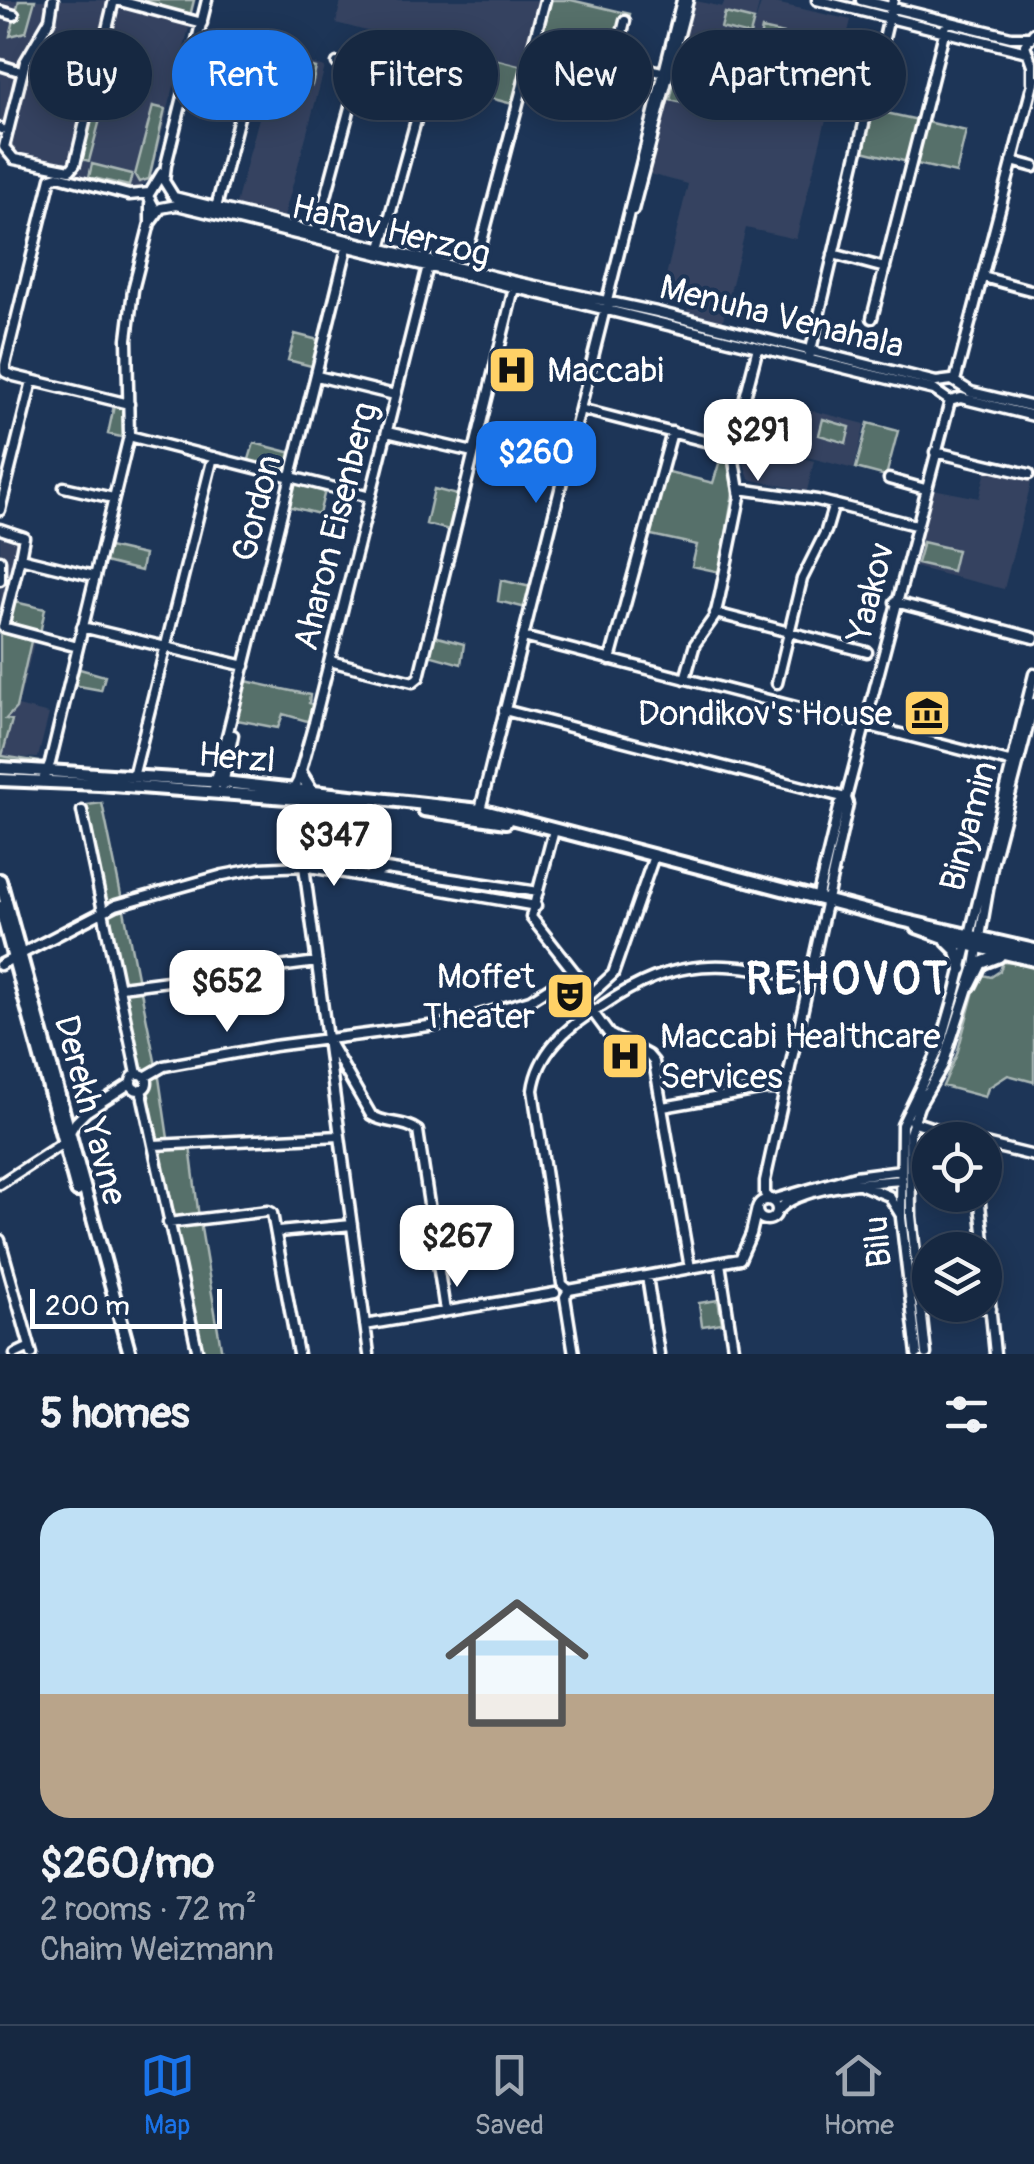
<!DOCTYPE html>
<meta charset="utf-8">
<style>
body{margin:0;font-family:Pangolin,sans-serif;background:#23344c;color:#f1f3f6;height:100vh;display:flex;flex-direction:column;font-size:38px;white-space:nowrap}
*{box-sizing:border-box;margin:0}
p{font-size:32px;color:#9ea6b1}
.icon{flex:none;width:55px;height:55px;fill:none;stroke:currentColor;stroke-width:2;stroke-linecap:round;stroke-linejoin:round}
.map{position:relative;height:1354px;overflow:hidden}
.drawer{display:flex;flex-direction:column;background:#162841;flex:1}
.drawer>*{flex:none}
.banner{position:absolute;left:30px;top:30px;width:975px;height:90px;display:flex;gap:20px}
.buttons{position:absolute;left:912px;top:1122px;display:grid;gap:20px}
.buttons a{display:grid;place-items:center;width:90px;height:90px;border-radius:50%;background:#162841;box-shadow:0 5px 25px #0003,0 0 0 2px #35445a;font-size:50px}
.scale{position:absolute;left:30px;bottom:25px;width:192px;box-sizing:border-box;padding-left:10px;border:5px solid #fff;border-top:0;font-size:28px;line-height:35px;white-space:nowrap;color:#fff;-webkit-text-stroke:8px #1d3557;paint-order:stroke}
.price{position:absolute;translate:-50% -85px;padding:0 22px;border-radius:20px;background:#fff;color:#222;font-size:32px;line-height:65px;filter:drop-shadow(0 2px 5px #0008)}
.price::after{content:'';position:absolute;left:50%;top:60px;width:30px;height:22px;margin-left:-15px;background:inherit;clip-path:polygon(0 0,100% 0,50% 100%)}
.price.active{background:#1a73e8;color:#fff}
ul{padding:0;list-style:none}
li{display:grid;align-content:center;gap:20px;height:530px;padding:0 40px}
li+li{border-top:2px solid #35445a}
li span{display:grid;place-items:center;height:310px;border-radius:30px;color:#555}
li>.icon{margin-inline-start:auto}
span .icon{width:180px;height:180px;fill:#fffc;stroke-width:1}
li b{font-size:42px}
h2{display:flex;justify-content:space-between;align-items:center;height:120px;padding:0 40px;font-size:42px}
.chip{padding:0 35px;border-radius:45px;background:#162841;box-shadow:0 5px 25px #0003,0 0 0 2px #35445a;font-size:35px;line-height:90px}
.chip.active{background:#1a73e8;color:#fff}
.tab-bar{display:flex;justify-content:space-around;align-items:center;height:140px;border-top:2px solid #35445a;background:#162841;font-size:28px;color:#9ea6b1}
.tab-bar a{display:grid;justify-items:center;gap:5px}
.tab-bar .active{color:#1a73e8}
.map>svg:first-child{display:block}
.built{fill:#344360}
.green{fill:#566f6b;stroke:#aab7b5;stroke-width:2.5}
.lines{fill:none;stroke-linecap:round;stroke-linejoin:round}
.minor-casing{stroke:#fff;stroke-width:15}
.major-casing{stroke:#fff;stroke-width:18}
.minor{stroke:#1d3557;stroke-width:8}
.major{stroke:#1d3557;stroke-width:10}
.labels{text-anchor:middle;stroke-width:8;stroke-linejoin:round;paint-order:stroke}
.street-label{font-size:35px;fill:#fff;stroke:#1d3557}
.poi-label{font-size:35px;fill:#fff;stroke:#1d3557;text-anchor:start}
.district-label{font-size:45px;font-weight:bold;letter-spacing:2.5px;fill:#fff;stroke:#1d3557}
</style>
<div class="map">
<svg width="1034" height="1354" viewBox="0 0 1034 1354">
<rect width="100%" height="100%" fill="#1d3557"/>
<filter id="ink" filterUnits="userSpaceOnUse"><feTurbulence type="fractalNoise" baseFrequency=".01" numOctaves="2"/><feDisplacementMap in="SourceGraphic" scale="20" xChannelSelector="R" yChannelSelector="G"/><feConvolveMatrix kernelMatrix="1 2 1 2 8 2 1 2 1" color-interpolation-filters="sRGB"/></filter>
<g filter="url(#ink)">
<path class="built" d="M0,0H196L150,180L134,190L0,159Z
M341,0H543L517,107L393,74L401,40L336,23Z
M692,0L722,7L725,0H760L754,26L762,0L851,20L796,239L746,228L722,324L686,316L690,299L669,294L672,282L665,280L688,184L649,174L672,82L737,97L673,81Z
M276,54L325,67L283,220L235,208Z
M748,394L865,424L854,469L736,439Z
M737,441L814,461L807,491L749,479Z
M987,467L1032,479L1004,589L910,566L933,489L979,498Z
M0,534L17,538L0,615Z
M0,631L35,639L18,706L49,714L38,758L0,757Z"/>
<path class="green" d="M19,0H35L26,32L10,36Z
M141,0H194L190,16L141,2Z
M551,0H571L630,14L619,58L540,40Z
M725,13L754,20L750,35L721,28Z
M762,29L793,36L782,81L752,74Z
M404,40L423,43L429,64L424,79L396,71Z
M466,52L526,67L516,105L457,89Z
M281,59L316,68L312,85L276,76Z
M803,71L830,79L820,116L792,109Z
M275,78L292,83L285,109L268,104Z
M674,84L704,91L701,107L670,100Z
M153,106L165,109L149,179L139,182L135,175Z
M868,109L918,120L908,162L858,150Z
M94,110L102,112L89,161L82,159Z
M923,121L966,131L956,173L913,163Z
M92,164L132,174L129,186L89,177Z
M295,334L322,341L315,367L288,360Z
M115,401L123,402L125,438L108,434Z
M823,419L850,427L846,443L819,435Z
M868,423L898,431L886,476L856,468Z
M254,443L296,454L291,474L248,463Z
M722,454L727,455L733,493L720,572L692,566L697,545L647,534L665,471L713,483Z
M295,479L326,487L319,514L288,506Z
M434,489L461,496L453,531L426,524Z
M923,542L957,550L952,571L917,563Z
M104,546L144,555L141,571L101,561Z
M501,580L535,588L530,609L498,601Z
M15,602L45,609L40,633L9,622Z
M0,632L31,641L16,708L6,719L12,720L2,756L40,762H0Z
M430,635L464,644L461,664L425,654Z
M76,668L105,676L101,690L73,685Z
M241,680L310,695L309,703L318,707L314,723L283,714L278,728L232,719Z
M102,803L122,900L107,905L87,805Z
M386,871L537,894L535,904L384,881Z
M123,905L138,982L122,984L109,909Z
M1003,962L1034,965V1082L1008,1075L988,1088L985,1097L943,1086L957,1054L977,980L979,974L991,977L1000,971Z
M140,986L156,1066L146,1073L139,1069L122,989Z
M158,1071L169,1145L190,1146L199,1218L169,1222L143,1092L148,1087V1077Z
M200,1222L222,1354H199L170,1225Z
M718,1300L722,1323L702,1326L699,1303Z"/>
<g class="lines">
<g class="minor-casing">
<path id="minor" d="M53,0L50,19L25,62L4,147L14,159L70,170L75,164L114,0
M116,0L202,23
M207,0L166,165L164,181L174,197L512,281L657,312L936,382L952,380L971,392L1034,407
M817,0L1027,52
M861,0L1011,37H1029
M0,11L14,15
M534,43L666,73
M615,61L625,21
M337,63L423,88
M0,65L16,70
M1032,82V65L1025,45L1034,33
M0,128L1,129
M1012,161L1034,167
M154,207L148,196L162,173
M216,208L240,113
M633,210L688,0
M150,223L161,208L177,205L934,390L950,401L961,398L1034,416
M316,234L360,70
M377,251L381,248L432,62
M833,254L885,268
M473,276L545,0
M983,277L1034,291
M872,318L947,21
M810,354L893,0
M317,376L395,395
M955,381L1034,79
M129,404L14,376L5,372V365L51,178L58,176L129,195L149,193
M580,409L732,448
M387,432L473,452
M129,436L370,497
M935,452L1029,474
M889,479L925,489
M64,487L113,498
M740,489L817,500L915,525
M0,510L32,381
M0,529L24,537L20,558L94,576
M20,558L3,627L78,647
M0,560V580
M895,602L1034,638
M715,613L867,652
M82,627L245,666
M523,637L1017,764
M610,660L672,432
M330,661L413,682L419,677L514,288
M685,679L695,644L715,616L720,595L740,497L732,448L758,347
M777,683L802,579L826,531L834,504
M504,710L846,798
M133,777L213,457
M42,782L50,763L129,436L127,339L133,290L150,223V204
M223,785L233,735
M213,793L347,248
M291,794L298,781L314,723L428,266
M82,811L137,1074
M479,814L682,0
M554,830L531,917L582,982L588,998
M304,866L369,1354
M370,875L386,869L538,892
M817,899L840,804L846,798
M0,965L116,905L223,875L260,868L304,866L536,906
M121,987L317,962
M588,997L613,974L654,856
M602,1006C676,955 726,960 810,980
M589,1007L609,1034L648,1055L654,1062L690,1268
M329,1042L371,1115C386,1125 404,1120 418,1131L445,1311
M131 1082a8 8 0 1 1 16 0a8 8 0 1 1-16 0Z
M145,1077L164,1066L274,1046L452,1023L530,1000L574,972
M141,1089L198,1354
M663,1107L765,1089H785
M912,1121L970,1140
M985,1144L1034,1156
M154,1145L340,1136
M0,1184L63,1143L76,1122L86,1112L131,1083
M862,1185L889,1196L900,1214
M979,1195L985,1250
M757 1210a10 10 0 1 1 20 0a10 10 0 1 1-20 0Z
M771,1200L765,1194V1181L848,804L846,798L950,401
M772,1200L855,1176L901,1170
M778,1211C797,1186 871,1182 902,1180
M168,1223L268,1211L272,1213L298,1354
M278,1232L352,1225
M0,1240L32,1354
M985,1253L995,1354
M720,1263L734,1354
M647,1276L659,1354
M569,1290L740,1259L751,1234L757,1208
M968,1305L991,1309
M365,1325L555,1293
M15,1354L30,1347
M574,1354L565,1297L569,1290L562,1284L533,1090C538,1053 567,1026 598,1009
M917,1354L901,1218L902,1125L940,1047L956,991L1034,674
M926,1354L911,1216L910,1133L919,1106L943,1065L975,966L993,861L1034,703"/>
</g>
<g class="major-casing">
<path id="major" d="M0,768L223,782L480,810L897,919L1034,950
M301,774L311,790
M0,780L99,784L367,804
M424,810L506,822
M0,880L130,1354
M0,907L77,1191
M917,927L961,943L1034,960
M947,941L957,951L962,969
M970,985L981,963L999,956"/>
</g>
<use href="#minor" class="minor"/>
<use href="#major" class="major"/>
</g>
</g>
<defs>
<g id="hospital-square" transform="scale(2.5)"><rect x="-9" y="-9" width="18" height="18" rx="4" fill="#ffd166" stroke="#1d3557"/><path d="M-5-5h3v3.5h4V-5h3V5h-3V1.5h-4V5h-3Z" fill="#111"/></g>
<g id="museum-square" transform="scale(2.5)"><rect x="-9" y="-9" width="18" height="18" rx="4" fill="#ffd166" stroke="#1d3557"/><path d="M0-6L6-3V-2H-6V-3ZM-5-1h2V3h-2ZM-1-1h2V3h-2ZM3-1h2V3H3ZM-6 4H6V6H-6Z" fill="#111"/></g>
<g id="theatre-square" transform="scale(2.5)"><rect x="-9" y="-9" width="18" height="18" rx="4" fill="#ffd166" stroke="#1d3557"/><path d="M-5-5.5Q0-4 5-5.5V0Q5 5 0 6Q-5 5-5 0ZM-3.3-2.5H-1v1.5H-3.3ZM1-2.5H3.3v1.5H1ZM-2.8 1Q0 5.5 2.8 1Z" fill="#111"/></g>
</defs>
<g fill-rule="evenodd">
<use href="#hospital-square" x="512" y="370"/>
<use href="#museum-square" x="927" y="713"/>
<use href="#theatre-square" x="570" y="996"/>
<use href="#hospital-square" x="625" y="1056"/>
</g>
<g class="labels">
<g class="street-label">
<text transform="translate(391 230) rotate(14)" y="12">HaRav Herzog</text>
<text transform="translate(782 316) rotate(14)" y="12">Menuha Venahala</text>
<text transform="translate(256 508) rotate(-76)" y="12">Gordon</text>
<text transform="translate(335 526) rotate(-76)" y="12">Aharon Eisenberg</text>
<text transform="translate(870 592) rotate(-76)" y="12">Yaakov</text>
<text transform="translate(237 757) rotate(5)" y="12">Herzl</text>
<text transform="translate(968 826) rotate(-75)" y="12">Binyamin</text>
<text transform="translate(91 1110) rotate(75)" y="12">Derekh Yavne</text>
<text transform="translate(877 1242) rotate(-95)" y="12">Bilu</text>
</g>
<g class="poi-label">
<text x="547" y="382">Maccabi</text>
<text x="892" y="725" text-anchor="end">Dondikov's House</text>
<text x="535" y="988" text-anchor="end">Moffet<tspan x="535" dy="40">Theater</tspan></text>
<text x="660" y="1048">Maccabi Healthcare<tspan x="660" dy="40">Services</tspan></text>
</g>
<g class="district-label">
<text x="848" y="994">REHOVOT</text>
</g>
</g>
</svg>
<div class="buttons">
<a><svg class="icon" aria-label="locate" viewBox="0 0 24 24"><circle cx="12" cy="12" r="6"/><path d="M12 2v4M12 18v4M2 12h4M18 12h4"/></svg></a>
<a><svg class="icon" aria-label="layers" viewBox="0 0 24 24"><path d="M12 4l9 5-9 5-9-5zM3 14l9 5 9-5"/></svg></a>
</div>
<div class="scale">200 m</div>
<b class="price" style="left:758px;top:484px">$291</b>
<b class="price active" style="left:536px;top:506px">$260</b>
<b class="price" style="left:334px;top:889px">$347</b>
<b class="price" style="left:227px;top:1035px">$652</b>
<b class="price" style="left:457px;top:1290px">$267</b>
<div class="banner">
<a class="chip">Buy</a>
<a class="chip active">Rent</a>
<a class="chip">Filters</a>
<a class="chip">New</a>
<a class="chip">Apartment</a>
</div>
</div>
<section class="drawer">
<h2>5 homes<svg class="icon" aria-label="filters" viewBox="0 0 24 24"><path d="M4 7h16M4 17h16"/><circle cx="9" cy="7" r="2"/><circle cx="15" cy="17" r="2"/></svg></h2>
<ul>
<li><span style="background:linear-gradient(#bfe0f5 60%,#b9a48a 0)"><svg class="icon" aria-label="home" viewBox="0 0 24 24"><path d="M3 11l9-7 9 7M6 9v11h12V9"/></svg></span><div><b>$260/mo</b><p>2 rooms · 72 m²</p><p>Chaim Weizmann</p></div></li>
</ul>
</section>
<nav class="tab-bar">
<a class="active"><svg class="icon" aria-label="map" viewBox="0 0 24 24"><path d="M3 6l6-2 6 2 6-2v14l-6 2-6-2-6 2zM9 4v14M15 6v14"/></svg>Map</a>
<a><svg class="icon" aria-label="saved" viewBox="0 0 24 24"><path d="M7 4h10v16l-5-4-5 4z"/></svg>Saved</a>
<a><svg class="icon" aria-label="home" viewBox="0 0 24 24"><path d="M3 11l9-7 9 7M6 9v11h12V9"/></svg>Home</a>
</nav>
